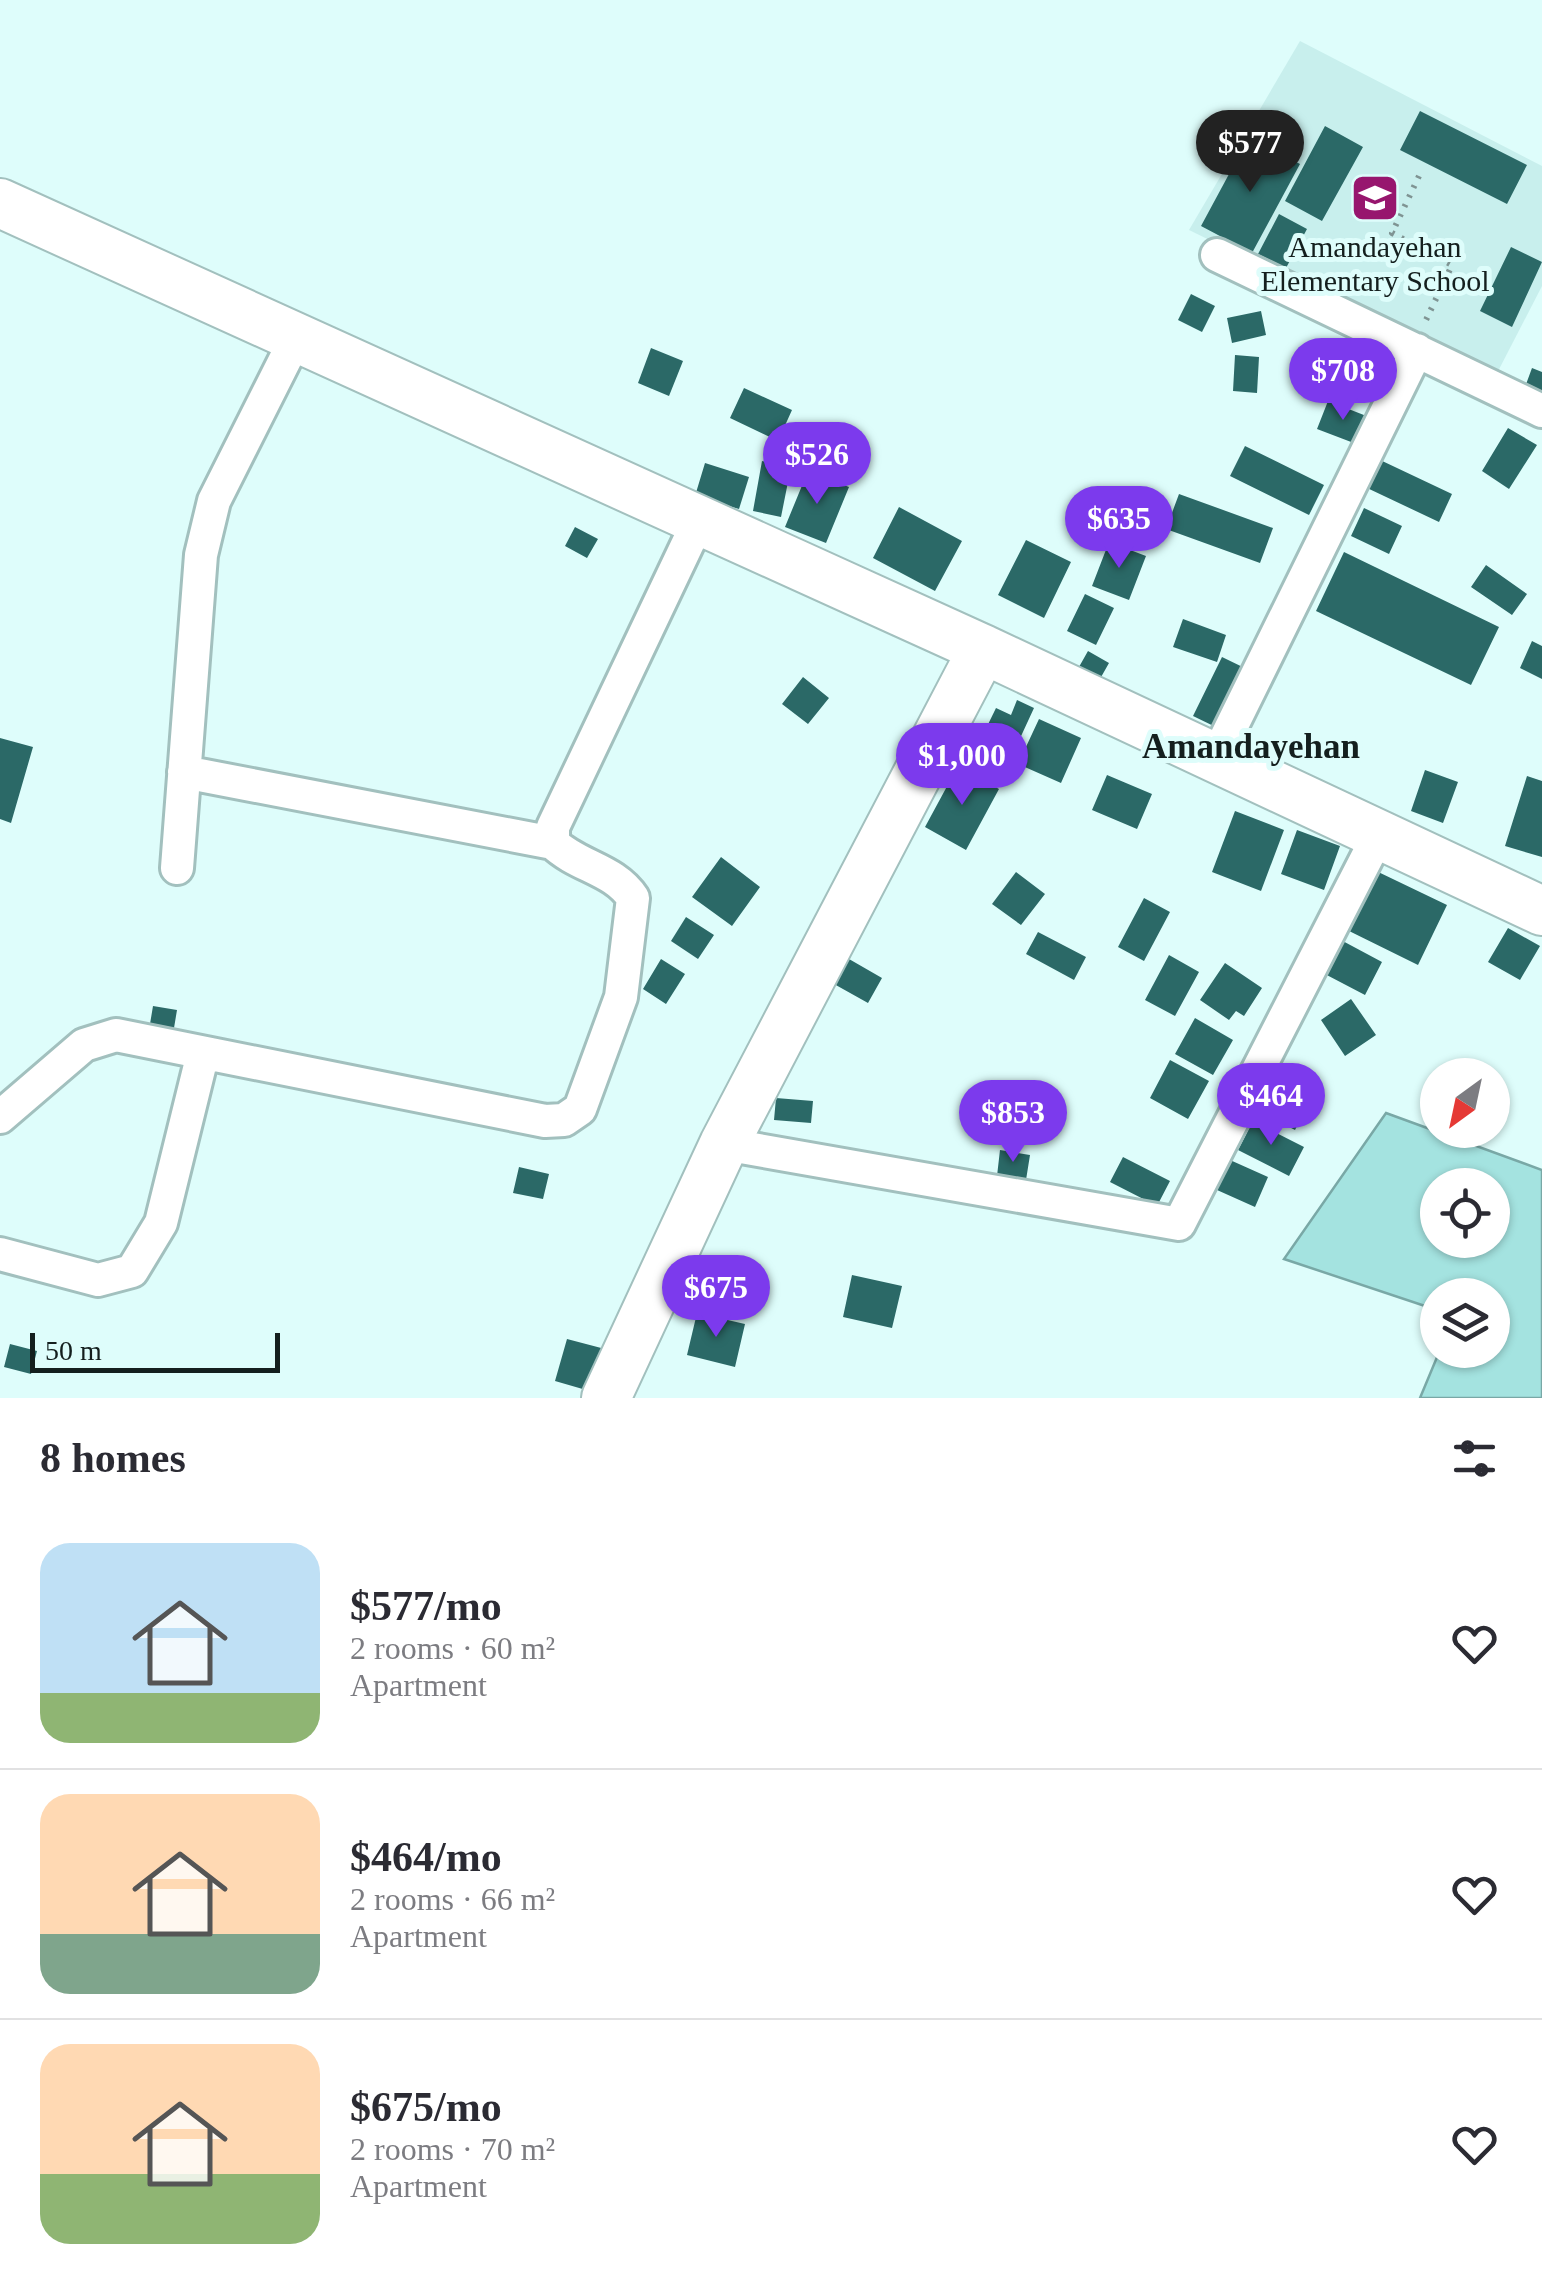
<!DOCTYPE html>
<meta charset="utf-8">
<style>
body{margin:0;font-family:Georgia,serif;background:#f2f2f3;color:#2b2b33;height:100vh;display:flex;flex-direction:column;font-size:38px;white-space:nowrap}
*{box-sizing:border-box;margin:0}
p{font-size:32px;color:#7c7c81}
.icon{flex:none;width:55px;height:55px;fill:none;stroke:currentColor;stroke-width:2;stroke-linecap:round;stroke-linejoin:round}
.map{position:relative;height:1398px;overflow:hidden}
.panel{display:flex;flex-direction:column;background:#fff;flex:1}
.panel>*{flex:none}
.needle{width:65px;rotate:213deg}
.tools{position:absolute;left:1420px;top:1058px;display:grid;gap:20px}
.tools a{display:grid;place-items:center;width:90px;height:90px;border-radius:50%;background:#fff;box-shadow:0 2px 8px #0004;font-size:50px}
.scale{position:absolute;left:30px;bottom:25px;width:250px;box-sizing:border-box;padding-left:10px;border:5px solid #141f1e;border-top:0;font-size:28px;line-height:35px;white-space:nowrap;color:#141f1e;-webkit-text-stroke:8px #defdfb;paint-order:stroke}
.price{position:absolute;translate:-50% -85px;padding:0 22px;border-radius:35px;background:#7c3aed;color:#fff;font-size:32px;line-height:65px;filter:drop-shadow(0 2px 5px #0008)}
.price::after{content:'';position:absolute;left:50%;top:60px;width:30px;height:22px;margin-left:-15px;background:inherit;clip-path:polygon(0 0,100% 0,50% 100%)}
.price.on{background:#222;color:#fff}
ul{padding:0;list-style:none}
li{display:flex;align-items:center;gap:30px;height:250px;padding:0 40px}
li+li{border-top:2px solid #e1e1e2}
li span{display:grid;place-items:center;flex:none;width:280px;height:200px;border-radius:30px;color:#555}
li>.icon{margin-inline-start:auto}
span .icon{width:120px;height:120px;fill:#fffc;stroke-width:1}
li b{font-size:42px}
h2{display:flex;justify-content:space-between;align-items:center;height:120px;padding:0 40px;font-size:42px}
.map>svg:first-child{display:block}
.built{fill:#c8efed}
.water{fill:#a4e3e0;stroke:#79a8a6;stroke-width:2.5;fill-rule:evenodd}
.building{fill:#2b6967}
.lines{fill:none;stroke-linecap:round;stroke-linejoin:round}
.street-casing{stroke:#a2c0be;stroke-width:38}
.secondary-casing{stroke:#a2c0be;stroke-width:52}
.path{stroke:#7f9493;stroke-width:6;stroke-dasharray:2.5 8;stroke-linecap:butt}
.street{stroke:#fff;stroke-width:32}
.secondary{stroke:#fff;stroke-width:48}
.labels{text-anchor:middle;stroke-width:10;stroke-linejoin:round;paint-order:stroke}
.poi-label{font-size:30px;fill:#141f1e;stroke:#defdfb}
.quarter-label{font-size:35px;font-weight:bold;fill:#141f1e;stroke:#defdfb}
</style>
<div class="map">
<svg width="1542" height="1398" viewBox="0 0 1542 1398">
<rect width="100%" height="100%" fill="#defdfb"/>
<path class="built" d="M1300,41L1542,166V286L1494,379L1189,230Z"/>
<path class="water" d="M1386,1113L1542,1170V1398H1420L1440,1350H1492V1295H1438L1437,1310L1284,1259ZM1438,1185H1492V1240H1438Z"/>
<path class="building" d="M1420,111L1527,165L1507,204L1400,150Z
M1325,126L1363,147L1322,221L1285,201Z
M1249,137L1300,164L1252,253L1201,226Z
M1279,214L1307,229L1286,268L1258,254Z
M1511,247L1542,262L1512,327L1480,311Z
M1191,294L1215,306L1202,332L1178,320Z
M1261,311L1266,335L1232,343L1227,318Z
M651,348L683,361L669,396L638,383Z
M1235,355L1259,357L1257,393L1233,391Z
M1532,368L1542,372V406L1521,398Z
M744,388L792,410L778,441L730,418Z
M1328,401L1369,417L1359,445L1317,429Z
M1508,428L1537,445L1509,489L1482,471Z
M1245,446L1324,485L1309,515L1230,476Z
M1378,459L1452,494L1439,522L1365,487Z
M762,461L791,467L781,517L753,511Z
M705,463L749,477L739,509L695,496Z
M808,471L849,487L826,543L785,527Z
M1179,494L1273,528L1260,563L1166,529Z
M899,507L962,541L935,591L873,558Z
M1364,508L1402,526L1389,554L1351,536Z
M575,527L598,539L587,558L565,546Z
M1026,540L1071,562L1044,618L998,595Z
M1109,542L1146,556L1129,600L1092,586Z
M1344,552L1499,627L1471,685L1316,611Z
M1486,565L1527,594L1512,615L1471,587Z
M1085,594L1114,608L1096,645L1067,631Z
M1183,619L1226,635L1217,662L1173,647Z
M1532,641L1542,646V679L1520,668Z
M1088,651L1109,663L1096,686L1075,674Z
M1222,657L1255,673L1226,732L1193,716Z
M803,677L829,698L808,724L782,704Z
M1017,700L1034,708L1009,762L977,747L996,708L1011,715Z
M1039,719L1081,738L1061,783L1018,764Z
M0,738L33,747L11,823L0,819Z
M958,766L999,789L966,850L925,827Z
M1425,770L1458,782L1443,823L1411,811Z
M1107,775L1152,794L1137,829L1092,810Z
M1527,776L1542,781V857L1505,846Z
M1235,811L1284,830L1261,891L1212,872Z
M1297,830L1340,846L1324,890L1281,874Z
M721,857L760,887L732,926L692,897Z
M1372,869L1447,905L1418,965L1343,928Z
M1016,872L1045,894L1021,925L992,904Z
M1144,898L1170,912L1144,961L1118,947Z
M686,917L714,935L698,959L671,941Z
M1508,928L1540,946L1520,980L1488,962Z
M1038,932L1086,957L1074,980L1026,954Z
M1339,939L1382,962L1365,995L1321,972Z
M1169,955L1199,972L1175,1016L1145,1000Z
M661,959L685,974L666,1004L643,989Z
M849,959L882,978L868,1003L834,984Z
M1225,963L1262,988L1244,1016L1236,1011L1229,1020L1200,1000Z
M1351,999L1376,1035L1345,1056L1321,1020Z
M153,1006L177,1010L173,1034L149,1030Z
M1195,1018L1233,1040L1213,1075L1175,1054Z
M1170,1060L1209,1081L1188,1119L1150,1098Z
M1270,1089L1306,1108L1295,1130L1258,1111Z
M776,1098L813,1101L811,1123L774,1120Z
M1253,1121L1304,1147L1289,1176L1238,1150Z
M1000,1150L1030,1155L1026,1180L997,1176Z
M1123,1157L1170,1181L1157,1206L1110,1182Z
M1230,1160L1268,1177L1255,1207L1217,1190Z
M519,1167L549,1174L543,1199L513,1193Z
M852,1275L902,1286L892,1328L843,1317Z
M697,1313L745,1324L735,1367L687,1355Z
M567,1339L605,1349L593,1392L555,1381Z
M10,1344L37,1351L31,1374L4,1367Z"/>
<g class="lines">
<g class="street-casing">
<path id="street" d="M1217,255L1542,411
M1216,758L1417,350
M184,772L553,843
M177,868L201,555L214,501L297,336
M0,1117L84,1045L116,1035L545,1121L564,1120L580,1109L621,997L633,898C614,869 578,867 553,843V827L698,522
M724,1144L1179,1224L1379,834
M0,1254L98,1280L132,1271L161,1223L203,1053"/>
</g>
<g class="secondary-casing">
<path id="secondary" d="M0,203L983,649L1542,911
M606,1398L724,1144L983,649"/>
</g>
<path class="path" d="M1419,176L1392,233L1452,265L1426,320"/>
<use href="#street" class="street"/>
<use href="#secondary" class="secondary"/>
</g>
<defs>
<g id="school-square" transform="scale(2.5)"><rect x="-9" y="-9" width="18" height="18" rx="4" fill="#97166e" stroke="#defdfb"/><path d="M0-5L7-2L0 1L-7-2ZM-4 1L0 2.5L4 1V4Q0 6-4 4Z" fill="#fff"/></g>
</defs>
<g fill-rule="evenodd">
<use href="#school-square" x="1375" y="198"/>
</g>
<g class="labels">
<g class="poi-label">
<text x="1375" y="257">Amandayehan<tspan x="1375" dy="34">Elementary School</tspan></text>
</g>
<g class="quarter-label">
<text x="1251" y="758">Amandayehan</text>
</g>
</g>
</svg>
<div class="tools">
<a><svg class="needle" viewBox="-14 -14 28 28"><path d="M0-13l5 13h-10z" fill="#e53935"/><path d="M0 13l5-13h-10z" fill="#7c7c81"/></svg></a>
<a><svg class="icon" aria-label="locate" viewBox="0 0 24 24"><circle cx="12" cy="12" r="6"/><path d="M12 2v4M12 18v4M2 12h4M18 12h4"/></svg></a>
<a><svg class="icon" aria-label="layers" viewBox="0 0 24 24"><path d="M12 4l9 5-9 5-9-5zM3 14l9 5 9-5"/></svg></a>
</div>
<div class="scale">50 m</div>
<b class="price on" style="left:1250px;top:195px">$577</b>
<b class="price" style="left:1343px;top:423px">$708</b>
<b class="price" style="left:817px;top:507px">$526</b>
<b class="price" style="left:1119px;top:571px">$635</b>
<b class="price" style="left:962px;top:808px">$1,000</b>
<b class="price" style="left:1271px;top:1148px">$464</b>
<b class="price" style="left:1013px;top:1165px">$853</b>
<b class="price" style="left:716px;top:1340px">$675</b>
</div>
<section class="panel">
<h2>8 homes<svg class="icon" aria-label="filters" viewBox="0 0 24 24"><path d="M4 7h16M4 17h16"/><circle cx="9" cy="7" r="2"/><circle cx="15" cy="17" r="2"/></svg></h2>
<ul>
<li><span style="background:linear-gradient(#bfe0f5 75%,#8fb573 0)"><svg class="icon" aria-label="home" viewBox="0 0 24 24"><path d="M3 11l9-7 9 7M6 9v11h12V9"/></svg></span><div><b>$577/mo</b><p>2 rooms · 60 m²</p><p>Apartment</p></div><svg class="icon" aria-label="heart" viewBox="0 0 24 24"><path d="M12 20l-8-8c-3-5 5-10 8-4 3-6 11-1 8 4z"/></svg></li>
<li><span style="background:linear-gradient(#ffd9b3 70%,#7fa58c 0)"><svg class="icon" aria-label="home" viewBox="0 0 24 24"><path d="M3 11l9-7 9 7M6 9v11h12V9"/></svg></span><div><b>$464/mo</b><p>2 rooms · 66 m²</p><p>Apartment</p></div><svg class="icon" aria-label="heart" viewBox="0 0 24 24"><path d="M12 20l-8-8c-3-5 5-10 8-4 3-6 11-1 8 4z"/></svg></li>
<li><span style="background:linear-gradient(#ffd9b3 65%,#8fb573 0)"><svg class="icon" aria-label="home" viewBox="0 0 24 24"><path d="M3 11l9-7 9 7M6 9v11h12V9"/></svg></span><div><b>$675/mo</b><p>2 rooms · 70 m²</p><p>Apartment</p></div><svg class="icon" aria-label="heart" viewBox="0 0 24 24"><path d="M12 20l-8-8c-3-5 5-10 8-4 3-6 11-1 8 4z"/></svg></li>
</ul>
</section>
